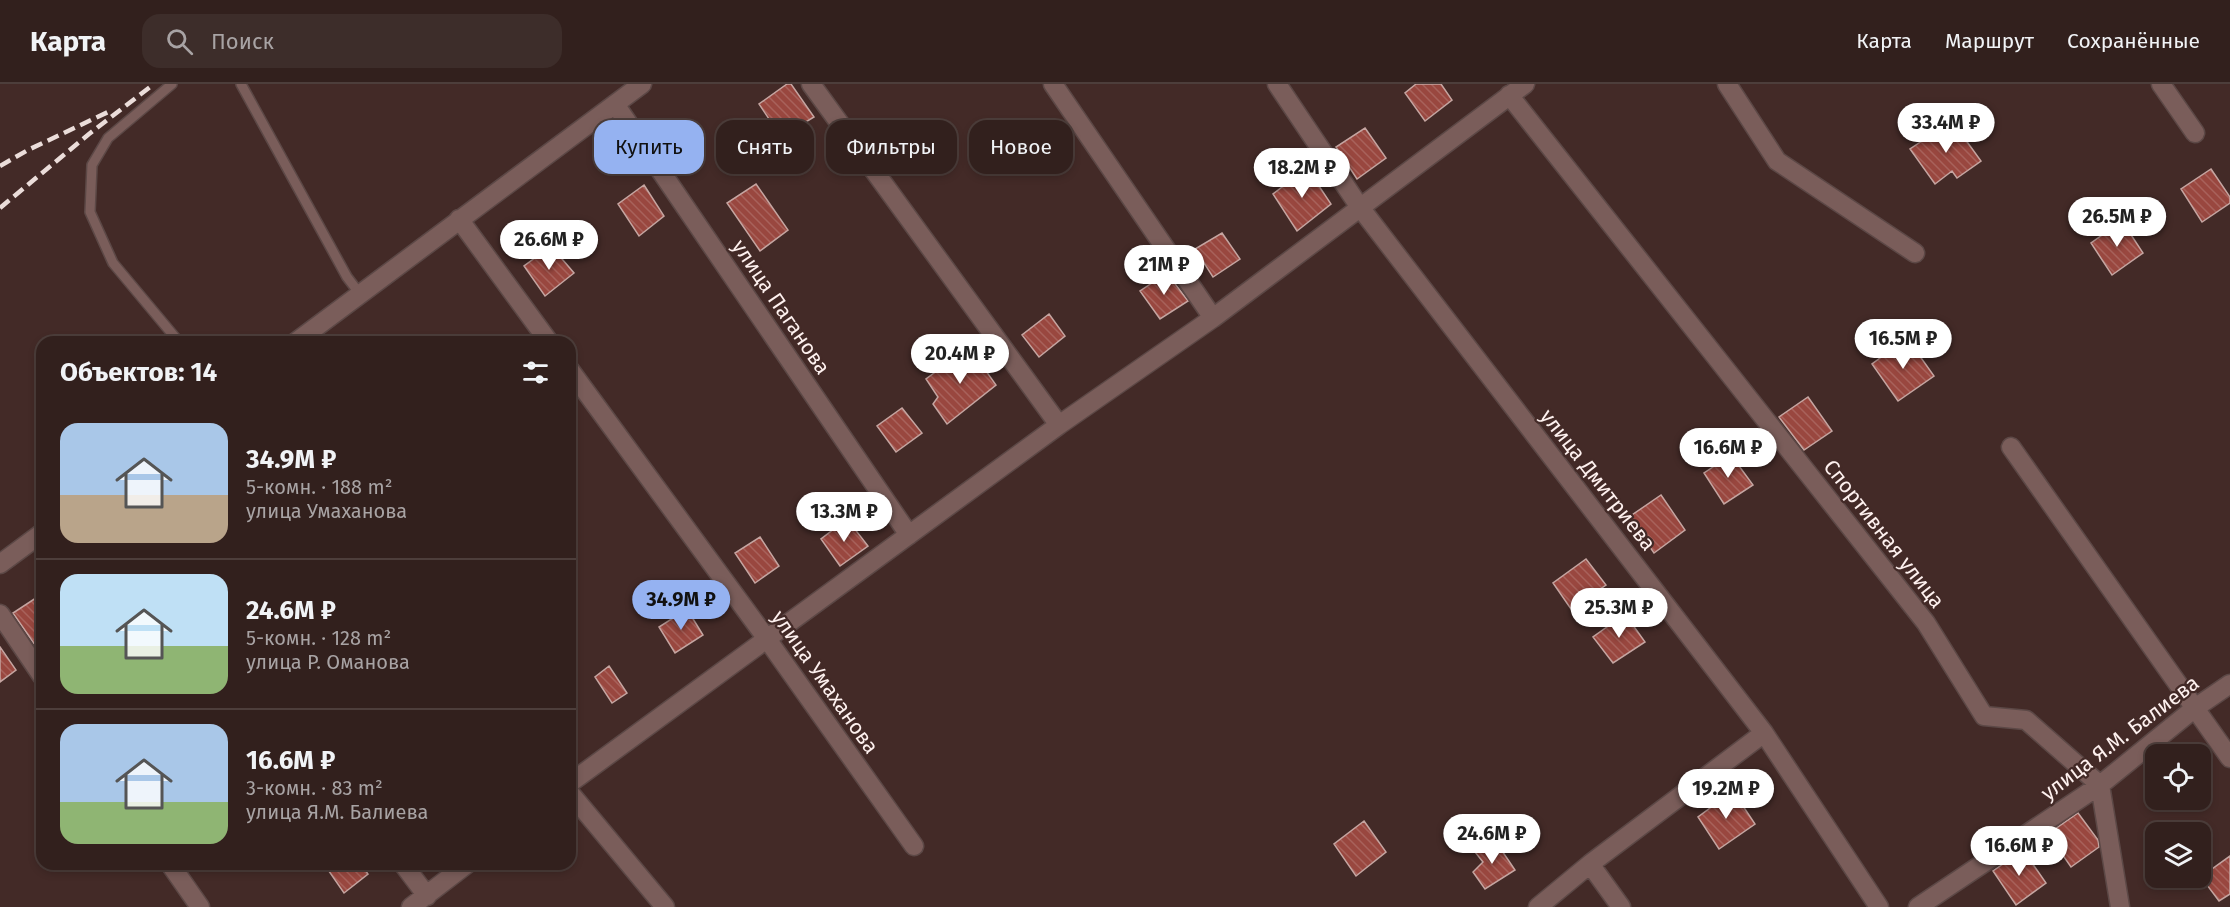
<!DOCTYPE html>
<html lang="ru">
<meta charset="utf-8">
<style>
body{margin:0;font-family:"Fira Sans",sans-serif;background:#3d2d2a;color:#f1f3f6;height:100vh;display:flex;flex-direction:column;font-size:22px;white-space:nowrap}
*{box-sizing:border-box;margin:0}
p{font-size:20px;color:#a8a3a4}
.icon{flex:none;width:33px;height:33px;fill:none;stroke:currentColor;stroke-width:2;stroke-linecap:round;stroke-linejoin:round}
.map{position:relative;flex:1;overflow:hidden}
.sheet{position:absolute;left:36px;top:252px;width:540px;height:534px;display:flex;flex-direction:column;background:#32201d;border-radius:18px;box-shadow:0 3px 9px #0003,0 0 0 2px #4d3e3b}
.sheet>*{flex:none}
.guide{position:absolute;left:594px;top:36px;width:570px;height:54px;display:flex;gap:12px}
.tools{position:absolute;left:2145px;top:660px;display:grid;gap:12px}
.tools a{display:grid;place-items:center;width:66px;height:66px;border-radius:12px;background:#32201d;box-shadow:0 3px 9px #0003,0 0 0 2px #4d3e3b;font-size:30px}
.price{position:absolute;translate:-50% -51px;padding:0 14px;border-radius:21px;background:#fff;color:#222;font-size:20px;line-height:39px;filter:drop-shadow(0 2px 3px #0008)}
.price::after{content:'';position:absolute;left:50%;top:36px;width:18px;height:14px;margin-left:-9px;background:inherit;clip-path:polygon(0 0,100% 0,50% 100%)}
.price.selected{background:#95b2f1;color:#111}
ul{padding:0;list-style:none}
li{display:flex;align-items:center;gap:18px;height:150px;padding:0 24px}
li+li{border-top:2px solid #4d3e3b}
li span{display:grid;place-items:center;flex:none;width:168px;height:120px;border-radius:18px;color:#555}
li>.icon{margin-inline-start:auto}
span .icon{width:72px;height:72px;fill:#fffc;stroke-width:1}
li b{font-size:26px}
h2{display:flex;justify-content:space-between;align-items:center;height:72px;padding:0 24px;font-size:26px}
.tag{padding:0 21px;border-radius:18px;background:#32201d;box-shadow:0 3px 9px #0003,0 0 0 2px #4d3e3b;font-size:21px;line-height:54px}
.tag.selected{background:#95b2f1;color:#111}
header{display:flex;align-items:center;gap:36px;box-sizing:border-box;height:84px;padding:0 30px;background:#32201d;border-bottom:2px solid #4d3e3b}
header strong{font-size:28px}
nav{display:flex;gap:33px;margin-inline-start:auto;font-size:21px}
.search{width:420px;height:54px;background:#3d2d2a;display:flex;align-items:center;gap:15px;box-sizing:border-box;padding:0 21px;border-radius:18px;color:#a8a3a4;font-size:22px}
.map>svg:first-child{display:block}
.building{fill:url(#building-back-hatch);stroke:#c5a5a1;stroke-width:1.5}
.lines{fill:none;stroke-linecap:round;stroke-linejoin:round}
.lane-casing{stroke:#5c4846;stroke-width:12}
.street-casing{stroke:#5c4846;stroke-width:21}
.lane{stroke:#7a5d5a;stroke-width:9}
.street{stroke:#7a5d5a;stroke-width:18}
.rail{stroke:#ebddda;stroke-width:4.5;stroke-dasharray:12 6;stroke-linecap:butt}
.labels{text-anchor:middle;stroke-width:4.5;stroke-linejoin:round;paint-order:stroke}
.street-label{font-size:21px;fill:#fef1ef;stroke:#432a27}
</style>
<header>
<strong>Карта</strong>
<div class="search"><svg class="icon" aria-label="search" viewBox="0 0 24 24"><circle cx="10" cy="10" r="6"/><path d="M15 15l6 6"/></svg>Поиск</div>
<nav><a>Карта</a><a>Маршрут</a><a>Сохранённые</a></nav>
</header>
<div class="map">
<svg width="2230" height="823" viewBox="0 0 2230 823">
<defs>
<pattern id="building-back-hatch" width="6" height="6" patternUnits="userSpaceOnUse" patternTransform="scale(1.5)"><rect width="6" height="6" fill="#99473f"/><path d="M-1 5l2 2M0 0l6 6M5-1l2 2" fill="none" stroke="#a8625b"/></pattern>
</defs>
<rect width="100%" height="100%" fill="#432a27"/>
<path class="building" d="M787,0H791L814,33L781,53L759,20Z
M1416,0H1441L1452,16L1425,37L1405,9Z
M1952,37L1981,77L1957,94L1952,87L1935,100L1910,65Z
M1365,44L1386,74L1357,95L1336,63Z
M1307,84L1331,120L1297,147L1273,110Z
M2211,85L2230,113V119L2202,138L2181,105Z
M756,100L788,146L760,167L727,119Z
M644,101L664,132L639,152L618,120Z
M2122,137L2143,169L2112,191L2091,159Z
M1222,149L1240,175L1213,193L1195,165Z
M551,162L574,189L545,212L524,182Z
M1167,189L1188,217L1160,235L1140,207Z
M1049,230L1065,252L1039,273L1022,251Z
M1907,254L1934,292L1898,317L1872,280Z
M969,263L996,301L947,340L933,320L938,313L926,295Z
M1808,313L1832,347L1804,366L1779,333Z
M902,324L922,349L896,368L877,342Z
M1731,371L1753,401L1724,420L1704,389Z
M1661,411L1685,446L1654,469L1629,433Z
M847,435L868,462L840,482L821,455Z
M760,453L779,482L755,499L735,469Z
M1586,475L1606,501L1571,525L1553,499Z
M42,510V571L13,529Z
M687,525L703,551L675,569L659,543Z
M1625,530L1645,558L1613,579L1593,553Z
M0,563L16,586L0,598Z
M609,582L627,609L612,619L595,593Z
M1733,707L1755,740L1719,765L1698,733Z
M2078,729L2098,756L2099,763L2071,783L2048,750Z
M1364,737L1386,768L1356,792L1334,760Z
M1494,755L1515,786L1485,805L1473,788L1483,778L1475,768Z
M2023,766L2046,799L2016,821L1993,787Z
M2230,772V810L2219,817L2201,793Z
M324,780H361L368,790L344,809Z"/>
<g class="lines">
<g class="lane-casing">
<path id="lane" d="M172,0L108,54L92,81L90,128L113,179L179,258
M241,0L347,193L360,210"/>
</g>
<g class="street-casing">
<path id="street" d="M811,0L1059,341
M1053,0L1213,234
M1277,0L1359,122L1764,649L1879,823
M1727,0L1777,77L1915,169
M2161,0L2195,49
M1509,11L1926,539L1984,632L2026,636L2100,701L2120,823
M615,20L909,451
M459,135L549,258
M296,258L642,0
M570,286L767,555L914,762
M2011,363L2230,674
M0,480L42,449
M0,530L42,592
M570,699L1059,341L1213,234L1525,0
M570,709L665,823
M170,780L200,823
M403,780L427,812
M1590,780L1621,823
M411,823L467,780
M1538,823L1590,780L1764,649
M1918,823L2100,701L2195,624L2230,600"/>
</g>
<use href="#lane" class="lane"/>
<use href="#street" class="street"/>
<path class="rail" d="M0,82L28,66L108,28
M0,124L89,50L154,0"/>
</g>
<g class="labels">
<g class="street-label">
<text transform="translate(781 223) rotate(56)" y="7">улица Паганова</text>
<text transform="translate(1598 396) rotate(52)" y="7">улица Дмитриева</text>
<text transform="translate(1884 450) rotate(52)" y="7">Спортивная улица</text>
<text transform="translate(825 598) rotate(55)" y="7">улица Умаханова</text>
<text transform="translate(2120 654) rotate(-37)" y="7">улица Я.М. Балиева</text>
</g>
</g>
</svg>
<div class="tools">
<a><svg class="icon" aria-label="locate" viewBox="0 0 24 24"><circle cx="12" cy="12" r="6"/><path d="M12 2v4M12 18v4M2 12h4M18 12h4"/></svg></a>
<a><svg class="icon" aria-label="layers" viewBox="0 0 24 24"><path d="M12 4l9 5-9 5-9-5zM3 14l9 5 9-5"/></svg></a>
</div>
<b class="price" style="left:1946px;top:70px">33.4M ₽</b>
<b class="price" style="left:1302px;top:115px">18.2M ₽</b>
<b class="price" style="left:2117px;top:164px">26.5M ₽</b>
<b class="price" style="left:549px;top:187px">26.6M ₽</b>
<b class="price" style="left:1164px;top:212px">21M ₽</b>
<b class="price" style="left:1903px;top:286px">16.5M ₽</b>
<b class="price" style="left:960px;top:301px">20.4M ₽</b>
<b class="price" style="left:1728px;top:395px">16.6M ₽</b>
<b class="price" style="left:844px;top:459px">13.3M ₽</b>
<b class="price selected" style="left:681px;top:547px">34.9M ₽</b>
<b class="price" style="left:1619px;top:555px">25.3M ₽</b>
<b class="price" style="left:1726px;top:736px">19.2M ₽</b>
<b class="price" style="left:1492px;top:781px">24.6M ₽</b>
<b class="price" style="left:2019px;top:793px">16.6M ₽</b>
<div class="guide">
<a class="tag selected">Купить</a>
<a class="tag">Снять</a>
<a class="tag">Фильтры</a>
<a class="tag">Новое</a>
</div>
<section class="sheet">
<h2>Объектов: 14<svg class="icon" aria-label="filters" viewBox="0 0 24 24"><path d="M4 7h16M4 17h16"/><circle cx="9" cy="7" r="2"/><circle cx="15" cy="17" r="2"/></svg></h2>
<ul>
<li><span style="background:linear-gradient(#a9c7e8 60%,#b9a48a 0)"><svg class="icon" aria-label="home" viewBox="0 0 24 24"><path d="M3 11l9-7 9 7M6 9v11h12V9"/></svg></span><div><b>34.9M ₽</b><p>5-комн. · 188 m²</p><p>улица Умаханова</p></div></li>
<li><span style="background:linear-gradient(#bfe0f5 60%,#8fb573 0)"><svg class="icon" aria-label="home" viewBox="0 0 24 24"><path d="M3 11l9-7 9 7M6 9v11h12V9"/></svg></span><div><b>24.6M ₽</b><p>5-комн. · 128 m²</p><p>улица Р. Оманова</p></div></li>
<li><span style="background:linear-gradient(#a9c7e8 65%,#8fb573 0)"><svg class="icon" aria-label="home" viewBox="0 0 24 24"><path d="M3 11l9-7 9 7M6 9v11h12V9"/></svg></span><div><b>16.6M ₽</b><p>3-комн. · 83 m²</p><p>улица Я.М. Балиева</p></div></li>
</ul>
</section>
</div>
